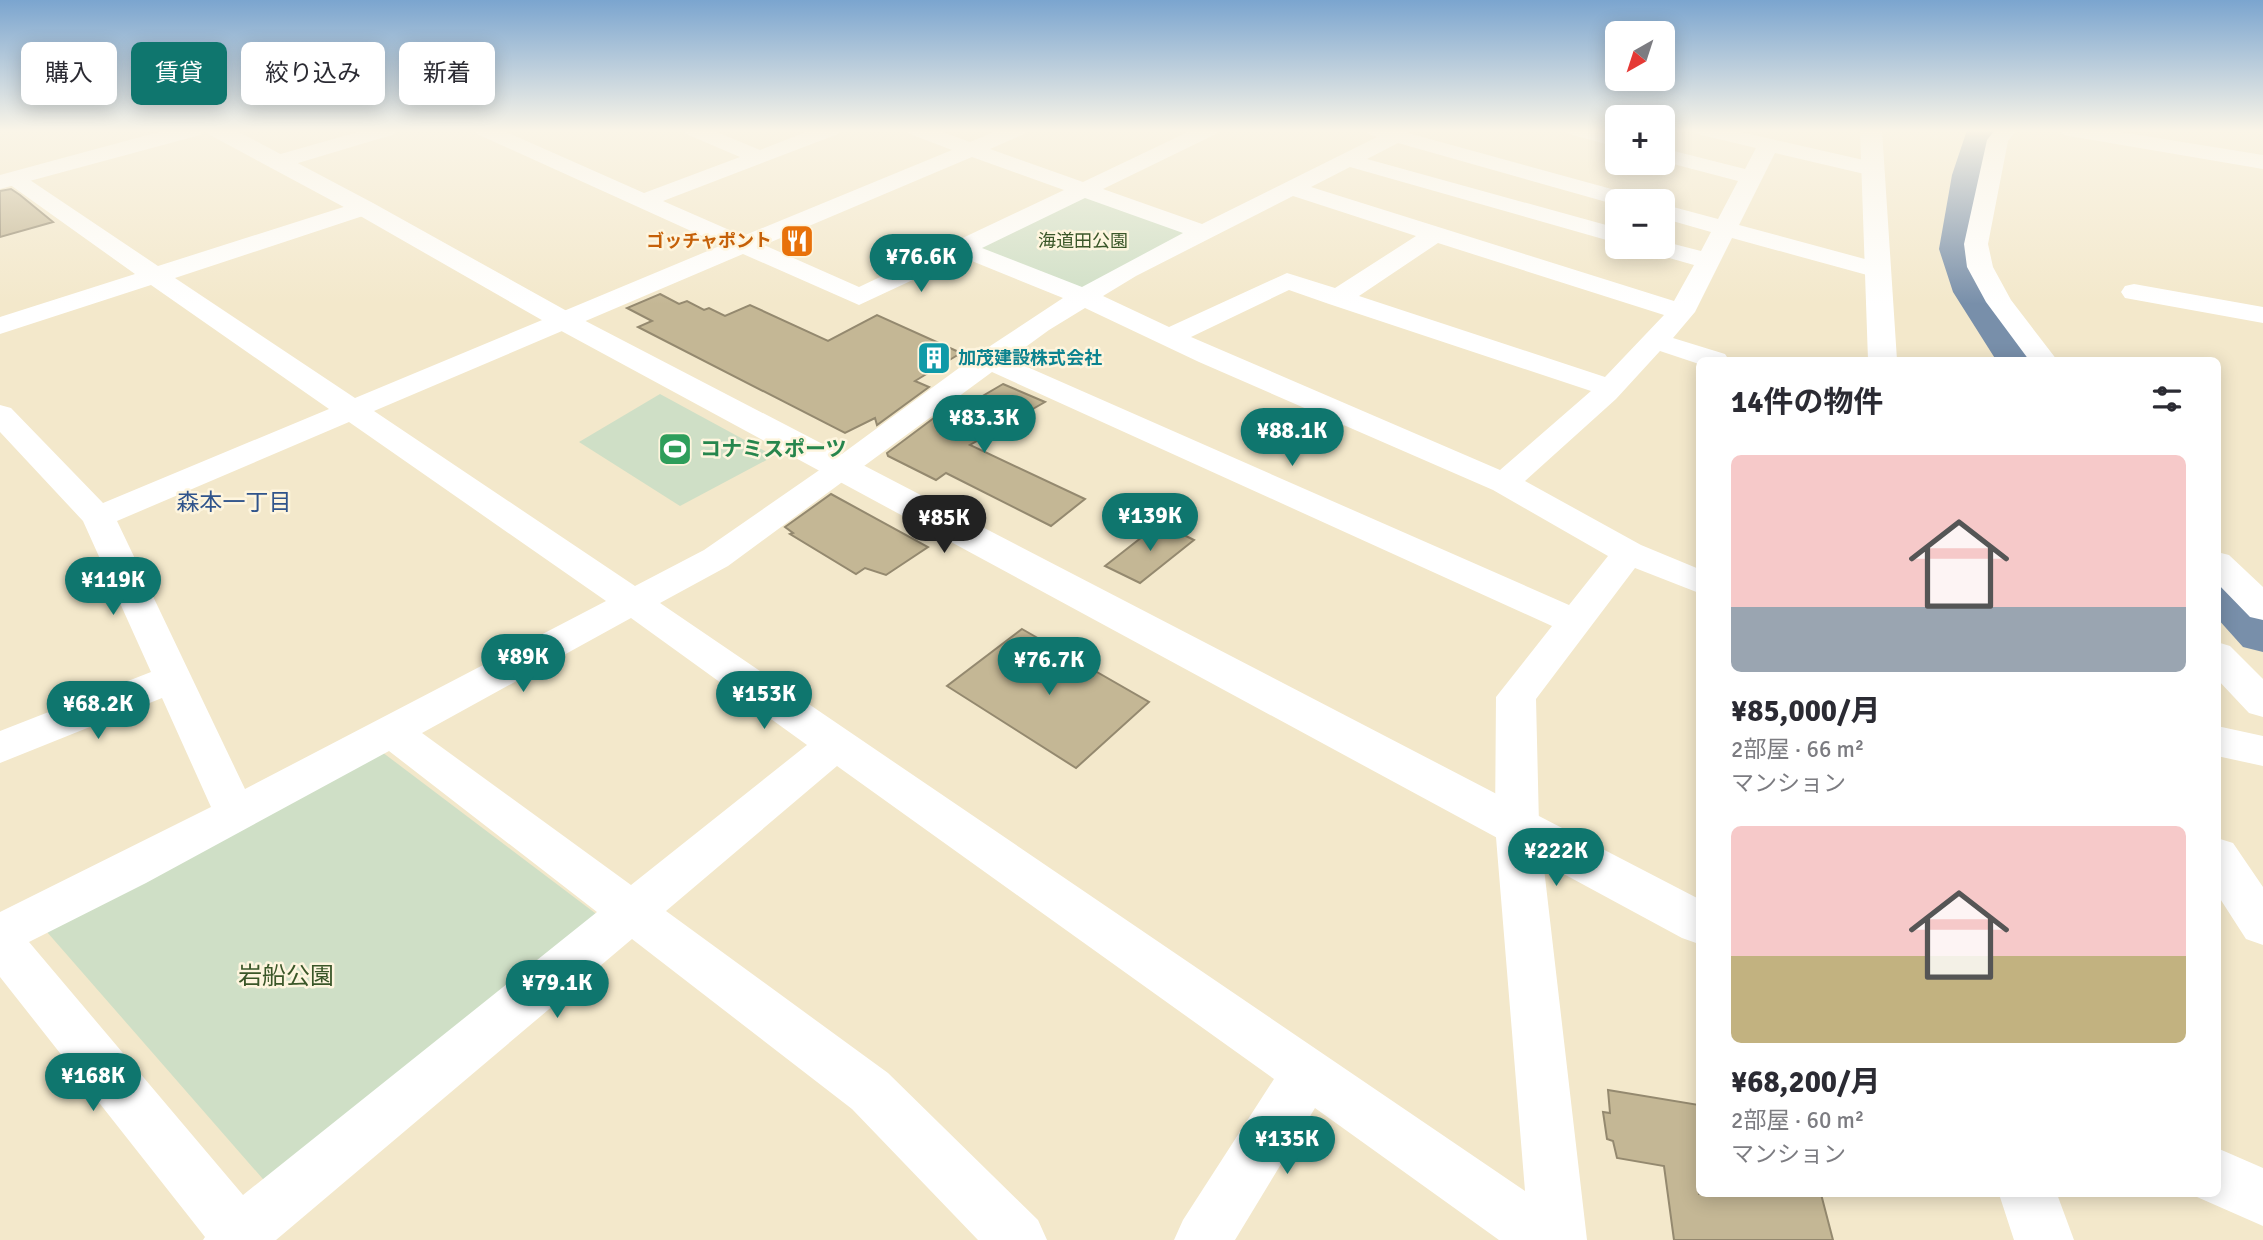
<!DOCTYPE html>
<html lang="ja">
<meta charset="utf-8">
<style>
body{margin:0;font-family:Signika,"Noto Sans JP",sans-serif;background:#f2f2f3;color:#2b2b33;height:100vh;display:flex;flex-direction:column;font-size:26px;white-space:nowrap}
*{box-sizing:border-box;margin:0}
p{font-size:23px;color:#7c7c81}
.icon{flex:none;width:38px;height:38px;fill:none;stroke:currentColor;stroke-width:2;stroke-linecap:round;stroke-linejoin:round}
.map{position:relative;flex:1;overflow:hidden}
.sheet{position:absolute;left:1696px;top:357px;width:525px;height:840px;display:flex;flex-direction:column;background:#fff;border-radius:10px;box-shadow:0 4px 18px #0003}
.sheet>*{flex:none}
.guide{position:absolute;left:21px;top:42px;width:665px;height:63px;display:flex;gap:14px}
.needle{width:46px;rotate:219deg}
.controls{position:absolute;left:1605px;top:21px;display:grid;gap:14px}
.controls a{display:grid;place-items:center;width:70px;height:70px;border-radius:10px;background:#fff;box-shadow:0 4px 18px #0003;font-size:35px}
.price{position:absolute;translate:-50% -60px;padding:0 16px;border-radius:24px;background:#0f766e;color:#fff;font-size:23px;line-height:46px;filter:drop-shadow(0 2px 4px #0008)}
.price::after{content:'';position:absolute;left:50%;top:42px;width:21px;height:16px;margin-left:-10px;background:inherit;clip-path:polygon(0 0,100% 0,50% 100%)}
.price.on{background:#222;color:#fff}
ul{padding:0;list-style:none}
li{display:grid;align-content:center;gap:14px;height:371px;padding:0 35px}
li span{display:grid;place-items:center;height:217px;border-radius:10px;color:#555}
li>.icon{margin-inline-start:auto}
span .icon{width:126px;height:126px;fill:#fffc;stroke-width:1}
li b{font-size:30px}
h2{display:flex;justify-content:space-between;align-items:center;height:84px;padding:0 35px;font-size:30px}
.chip{padding:0 24px;border-radius:10px;background:#fff;box-shadow:0 4px 18px #0003;font-size:24px;line-height:63px}
.chip.on{background:#0f766e;color:#fff}
.map>svg:first-child{display:block}
.green{fill:#cfdfc6}
.lines{fill:none;stroke-linecap:round;stroke-linejoin:round}
.river{fill:#788faa;fill-rule:evenodd}
.building{fill:#c4b795;stroke:#94896f;stroke-width:2}
.street{fill:#fff;fill-rule:evenodd}
.secondary{fill:#fff;fill-rule:evenodd}
.labels{text-anchor:middle;stroke-width:5;stroke-linejoin:round;paint-order:stroke}
.far-food-label{font-size:18px;font-weight:bold;fill:#c56008;stroke:#fef5de;text-anchor:end}
.far-park-label{font-size:18px;fill:#3a5628;stroke:#fef5de}
.far-culture-label{font-size:18px;font-weight:bold;fill:#0d838f;stroke:#fef5de;text-anchor:start}
.leisure-label{font-size:21px;font-weight:bold;fill:#27864d;stroke:#fef5de;text-anchor:start}
.neighbourhood-label{font-size:23px;fill:#30548b;stroke:#fef5de}
.near-park-label{font-size:24px;fill:#3a5628;stroke:#fef5de}
</style>
<div class="map">
<svg width="2263" height="1240" viewBox="0 0 2263 1240">
<rect width="100%" height="100%" fill="#f3e8cb"/>
<path class="green" d="M1083,193L1190,233L1080,291L974,248Z
M660,394L774,456L680,506L579,442Z
M382,752L599,916L269,1186L47,932Z"/>
<g class="lines">
<path class="river" d="M1967,130H1999L1986,175L1977,249L1993,292L2038,360H1996L1953,292L1939,249L1952,175Z
M2217,567L2236,572L2263,599V652L2243,647L2217,618Z"/>
</g>
<path class="building" d="M11,189L20,195L53,222L0,237V191Z
M660,294L679,304L687,301L704,310L709,308L725,316L750,305L828,341L877,315L961,353L915,381L929,387L877,425L875,418L845,433L638,327L652,321L627,308Z
M1003,384L1045,402L970,445L1085,499L1051,526L946,473L936,480L888,456L887,453L958,400L967,405Z
M831,494L928,547L886,575L865,568L856,574L790,534L793,533L785,527Z
M1160,523L1194,540L1140,583L1105,566Z
M1022,629L1149,702L1076,768L947,686Z
M1608,1090L1699,1105V1194H1821L1833,1240H1674L1664,1166L1617,1158L1613,1141L1607,1139L1603,1112L1610,1113Z"/>
<g class="lines">
<path class="street" d="M365,130H398L395,134L278,169L270,167L267,162L270,157Z
M474,130H502L644,193L740,157L686,134L683,130H712L760,150L811,130H841L838,134L663,201L743,236L952,150L910,134L907,130H937L970,142L999,130H1027L1024,134L990,149L1083,182L1192,130H1219L1216,134L1103,189L1202,224L1377,137L1368,134L1365,130H1410L1408,133L1637,196L1641,201H1617V205L1398,143L1367,159L1617,228V243L1350,167L1311,187L1674,301L1694,265L1648,252L1645,247H1662V241L1701,251L1711,232L1662,218V204L1718,219L1738,181L1662,161V148L1745,169L1756,148L1697,134L1694,130H1732L1881,164L1884,169L1881,174L1873,176L1775,153L1739,225L1887,265L1891,270L1887,275L1878,278L1732,238L1695,312L1673,338L1725,354L1729,360H1699V364L1660,351L1616,399L1525,481L1641,545L1699,569V593L1635,568L1536,699L1539,825L1587,1240H1499L1315,1108L1235,1240H1174L1183,1220L1274,1079L837,766L666,911L888,1073L1038,1220L1047,1240H978L852,1109L632,939L276,1240H203L205,1237L0,977V912L211,807L162,698L0,763V731L151,672L83,521L0,432V405L11,408L103,503L329,409L151,285L0,334V317L135,274L2,179L5,174H21L158,266L356,203H372L376,208L372,213L175,278L355,398L722,245L477,134ZM972,157L1064,190L859,287L764,245ZM1293,196L1416,236L1335,288L1287,273L1169,327L1103,296L1136,276ZM1085,198L1183,233L1082,287L982,248ZM1438,243L1664,315L1605,377L1359,296ZM743,254L859,305L962,257L1063,298L978,354L831,462L704,550L635,586L374,411ZM1289,290L1329,304L1591,391L1500,470L1191,337ZM1085,308L1199,362L1493,490L1608,556L1569,605L1009,359L1049,330ZM992,372L1552,626L1496,697L1495,825L1525,1191L660,603L728,566ZM349,422L606,601L245,789L117,521ZM631,618L807,745L631,885L422,733ZM389,751L597,912L243,1195L29,942L146,883Z
M1566,130H1601L1617,135V147L1569,134Z
M1995,130H2017L2008,141L1988,244L1993,267L2011,300L2057,360H2029L1986,302L1967,267L1964,244L1987,140Z
M2059,130H2108L2263,155V169L2069,136L2062,134Z
M2134,284L2263,307V323L2125,298L2121,292L2125,286Z
M2217,552L2229,555L2263,587V620L2250,617L2217,583Z
M2217,642L2230,646L2263,679V717L2249,713L2217,679Z
M2217,726L2263,736V766L2217,756Z
M2217,838L2233,843L2263,887V945L2246,939L2217,894Z"/>
<path class="secondary" d="M166,130H203L200,135L0,189V175Z
M207,130H235L373,203L574,315L1699,899V944L1682,938L554,327L355,213L210,135Z
M1860,130H1882L1897,360H1868Z
M2217,1148L2263,1168V1226L2197,1197L2195,1194H2217Z
M1999,1194H2057L2074,1240H2014Z"/>
</g>
<linearGradient id="sky" x2="0" y2="1"><stop stop-color="#7ba5cf"/><stop offset="0.43" stop-color="#faf5e8"/><stop offset="1" stop-color="#faf5e8" stop-opacity="0"/></linearGradient>
<rect width="2263" height="304" fill="url(#sky)"/>
<defs>
<g id="restaurant-square" transform="scale(1.75)"><rect x="-9" y="-9" width="18" height="18" rx="4" fill="#e8710a" stroke="#fef5de"/><path d="M-5-6h1v4h1v-4h1v4h1v-4h1v5L-1.5 .5V6h-2V.5L-5-1ZM5-6V6H3V1.5H1.5Q1.5-4 5-6Z" fill="#fff"/></g>
<g id="building-square" transform="scale(1.75)"><rect x="-9" y="-9" width="18" height="18" rx="4" fill="#0f9aa8" stroke="#fef5de"/><path d="M-4-6H4V6H1V3H-1V6H-4ZM-2.5-4.3h1.7v1.8h-1.7ZM.8-4.3h1.7v1.8H.8ZM-2.5-1h1.7V.8h-1.7ZM.8-1h1.7V.8H.8Z" fill="#fff"/></g>
<g id="stadium-square" transform="scale(1.75)"><rect x="-9" y="-9" width="18" height="18" rx="4" fill="#2e9e5b" stroke="#fef5de"/><path d="M0-5a6.5 5 0 1 0 0 10a6.5 5 0 1 0 0-10ZM-3.5-1.8h7v3.6h-7Z" fill="#fff"/></g>
</defs>
<g fill-rule="evenodd">
<use href="#restaurant-square" x="797" y="241"/>
<use href="#building-square" x="934" y="358"/>
<use href="#stadium-square" x="675" y="449"/>
</g>
<g class="labels">
<g class="far-food-label">
<text x="772" y="247">ゴッチャポント</text>
</g>
<g class="far-park-label">
<text x="1083" y="247">海道田公園</text>
</g>
<g class="far-culture-label">
<text x="958" y="364">加茂建設株式会社</text>
</g>
<g class="leisure-label">
<text x="700" y="456">コナミスポーツ</text>
</g>
<g class="neighbourhood-label">
<text x="234" y="510">森本一丁目</text>
</g>
<g class="near-park-label">
<text x="286" y="984">岩船公園</text>
</g>
</g>
</svg>
<div class="controls">
<a><svg class="needle" viewBox="-14 -14 28 28"><path d="M0-13l5 13h-10z" fill="#e53935"/><path d="M0 13l5-13h-10z" fill="#7c7c81"/></svg></a>
<a>+</a>
<a>−</a>
</div>
<b class="price" style="left:921px;top:294px">¥76.6K</b>
<b class="price" style="left:984px;top:455px">¥83.3K</b>
<b class="price" style="left:1292px;top:468px">¥88.1K</b>
<b class="price" style="left:1150px;top:553px">¥139K</b>
<b class="price on" style="left:944px;top:555px">¥85K</b>
<b class="price" style="left:113px;top:617px">¥119K</b>
<b class="price" style="left:523px;top:694px">¥89K</b>
<b class="price" style="left:1049px;top:697px">¥76.7K</b>
<b class="price" style="left:764px;top:731px">¥153K</b>
<b class="price" style="left:98px;top:741px">¥68.2K</b>
<b class="price" style="left:1556px;top:888px">¥222K</b>
<b class="price" style="left:557px;top:1020px">¥79.1K</b>
<b class="price" style="left:93px;top:1113px">¥168K</b>
<b class="price" style="left:1287px;top:1176px">¥135K</b>
<div class="guide">
<a class="chip">購入</a>
<a class="chip on">賃貸</a>
<a class="chip">絞り込み</a>
<a class="chip">新着</a>
</div>
<section class="sheet">
<h2>14件の物件<svg class="icon" aria-label="filters" viewBox="0 0 24 24"><path d="M4 7h16M4 17h16"/><circle cx="9" cy="7" r="2"/><circle cx="15" cy="17" r="2"/></svg></h2>
<ul>
<li><span style="background:linear-gradient(#f6c9c9 70%,#9aa5b1 0)"><svg class="icon" aria-label="home" viewBox="0 0 24 24"><path d="M3 11l9-7 9 7M6 9v11h12V9"/></svg></span><div><b>¥85,000/月</b><p>2部屋 · 66 m²</p><p>マンション</p></div></li>
<li><span style="background:linear-gradient(#f6c9c9 60%,#c2b280 0)"><svg class="icon" aria-label="home" viewBox="0 0 24 24"><path d="M3 11l9-7 9 7M6 9v11h12V9"/></svg></span><div><b>¥68,200/月</b><p>2部屋 · 60 m²</p><p>マンション</p></div></li>
</ul>
</section>
</div>
